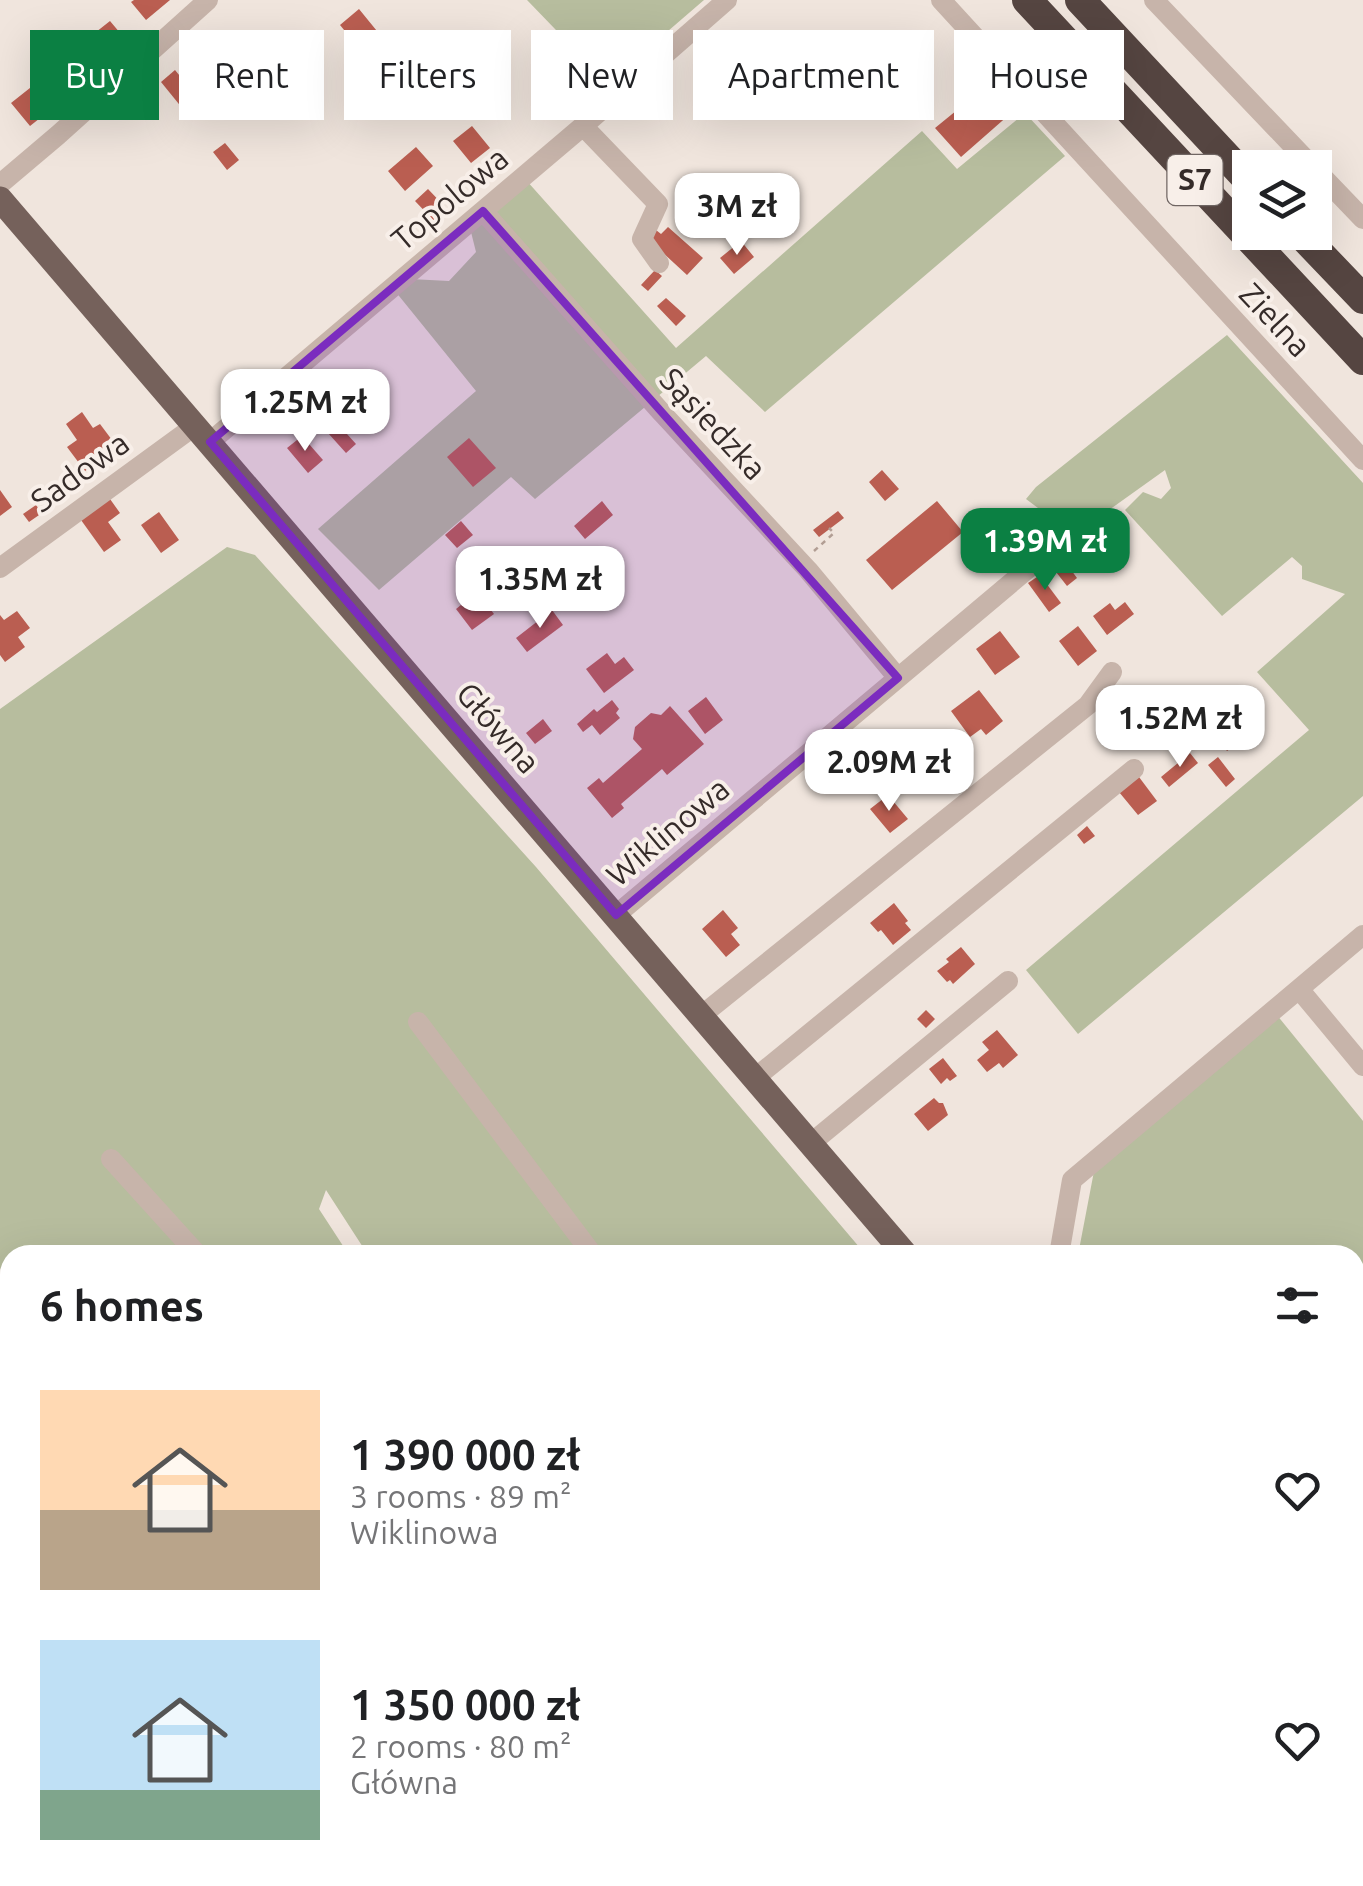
<!DOCTYPE html>
<meta charset="utf-8">
<style>
body{margin:0;font-family:Ubuntu,sans-serif;background:#f6f6f6;color:#202124;height:100vh;display:flex;flex-direction:column;font-size:38px;white-space:nowrap}
*{box-sizing:border-box;margin:0}
p{font-size:32px;color:#757577}
.icon{flex:none;width:55px;height:55px;fill:none;stroke:currentColor;stroke-width:2;stroke-linecap:round;stroke-linejoin:round}
.map{position:relative;flex:1;overflow:hidden}
.sheet{position:absolute;left:0px;top:1245px;width:1365px;height:642px;display:flex;flex-direction:column;background:#fff;border-radius:30px 30px 0 0;box-shadow:0 10px 40px #0002}
.sheet>*{flex:none}
.top-card{position:absolute;left:30px;top:30px;width:1305px;height:90px;display:flex;gap:20px}
.buttons{position:absolute;left:1232px;top:150px;display:grid;gap:20px}
.buttons a{display:grid;place-items:center;width:100px;height:100px;border-radius:0px;background:#fff;box-shadow:0 10px 40px #0002;font-size:50px}
.price{position:absolute;translate:-50% -85px;padding:0 22px;border-radius:20px;background:#fff;color:#222;font-size:32px;line-height:65px;filter:drop-shadow(0 2px 5px #0008)}
.price::after{content:'';position:absolute;left:50%;top:60px;width:30px;height:22px;margin-left:-15px;background:inherit;clip-path:polygon(0 0,100% 0,50% 100%)}
.price.on{background:#0b8043;color:#fff}
ul{padding:0;list-style:none}
li{display:flex;align-items:center;gap:30px;height:250px;padding:0 40px}
li span{display:grid;place-items:center;flex:none;width:280px;height:200px;border-radius:0px;color:#555}
li>.icon{margin-inline-start:auto}
span .icon{width:120px;height:120px;fill:#fffc;stroke-width:1}
li b{font-size:42px}
h2{display:flex;justify-content:space-between;align-items:center;height:120px;padding:0 40px;font-size:42px}
.tag{padding:0 35px;border-radius:0px;background:#fff;box-shadow:0 10px 40px #0002;font-size:35px;line-height:90px}
.tag.on{background:#0b8043;color:#fff}
.map>svg:first-child{display:block}
.green{fill:#b7bd9e}
.water{fill:#7faaa7}
.building{fill:#ba5e51}
.lines{fill:none;stroke-linecap:round;stroke-linejoin:round}
.path{stroke:#b29e94;stroke-width:2.5;stroke-dasharray:5 5;stroke-linecap:butt}
.minor{stroke:#c7b4aa;stroke-width:20}
.major{stroke:#75615b;stroke-width:25}
.highway{stroke:#554541;stroke-width:30}
.marked{fill:#7b2cbf;fill-opacity:0.2;stroke:#7b2cbf;stroke-width:8;stroke-linejoin:round}
.labels{text-anchor:middle;stroke-width:8;stroke-linejoin:round;paint-order:stroke}
.shield{fill:#f8efe9;stroke:#706663;stroke-width:2.5}
.shield-label{font-size:30px;font-weight:bold;fill:#352b29}
.street-label{font-size:32px;fill:#352b29;stroke:#f8efe9}
</style>
<div class="map">
<svg width="1363" height="1886" viewBox="0 0 1363 1886">
<rect width="100%" height="100%" fill="#f0e5dd"/>
<path class="green" d="M527,0H704L617,75L583,58Z
M1025,113L1065,156L765,412L706,356L535,499L511,477L379,590L318,529L476,391L395,291L410,279L449,281L476,252L470,228L526,180L676,348L922,131L957,169Z
M1227,335L1363,483V796L1078,1034L1026,970L1309,730L1257,672L1345,594L1302,579V566L1292,557L1222,616L1125,510L1143,492L1161,499L1171,488L1165,470L1074,535L1026,499L1036,487Z
M227,547L255,555L536,867L866,1255H368L326,1190L319,1209L349,1255H10V1285L0,1268V709Z
M1272,1009L1363,1121V1352L1355,1358V1255H1078L1095,1166Z
M0,1522L10,1532V1577L0,1571Z"/>
<path class="water" d="M0,1820L10,1821V1878H160L169,1886H24L0,1875Z"/>
<path class="building" d="M134,0H170L146,20L131,2Z
M359,9L381,36L362,52L340,25Z
M110,21L131,46L118,57L112,50L106,54L91,36Z
M234,39L258,67L238,84L214,56Z
M69,51L86,71L68,85L52,65Z
M200,67L218,89L187,114L161,82L175,70L184,81Z
M35,84L54,107L30,126L11,103Z
M993,94L1010,114L961,157L935,128L962,106L969,115Z
M472,126L490,148L471,163L453,141Z
M225,143L239,160L227,170L213,152Z
M416,147L433,166L405,191L388,171Z
M428,189L448,210L435,222L415,201Z
M725,223L737,234L730,240L719,229Z
M668,227L703,258L687,275L648,239L656,230L661,234Z
M741,241L754,257L734,274L720,258Z
M655,270L662,276L648,291L641,285Z
M666,298L686,316L676,326L657,306Z
M82,412L93,428L100,424L118,448L85,471L67,447L77,440L66,424Z
M338,424L356,444L346,453L328,433Z
M302,436L323,460L308,473L287,448Z
M469,438L496,468L473,487L447,457Z
M882,470L899,489L885,501L869,482Z
M0,490L12,507L0,516Z
M110,499L120,513L108,522L121,540L104,552L81,520Z
M602,501L613,515L585,539L574,526Z
M937,501L963,532L892,590L866,560Z
M36,505L42,513L29,522L23,514Z
M838,511L844,518L819,537L813,530Z
M159,512L179,540L161,553L141,525Z
M461,521L473,535L457,548L445,535Z
M1019,521L1033,541L1016,554L1001,535Z
M1060,555L1077,578L1067,586L1049,563Z
M506,563L529,590L517,600L495,572Z
M1040,575L1061,603L1049,612L1028,583Z
M477,592L494,614L472,630L456,609Z
M1125,602L1134,614L1107,635L1093,616L1110,603L1115,610Z
M552,610L563,625L527,652L516,638Z
M17,611L30,628L18,637L25,647L5,662L0,655V615L4,620Z
M1078,626L1097,651L1078,666L1059,641Z
M1000,631L1020,657L995,675L976,649Z
M607,653L615,664L624,657L634,670L604,693L586,669Z
M979,690L1003,721L986,735L981,729L970,737L951,711Z
M706,697L723,720L705,734L688,711Z
M612,700L619,709L616,713L620,718L600,735L592,725L583,732L577,724L594,709L597,712Z
M1219,704L1245,738L1227,751L1201,717Z
M670,706L704,744L667,775L662,769L621,804L624,808L612,818L587,788L599,778L603,783L642,749L633,739L635,727L651,713L661,715Z
M1196,711L1200,715L1194,720L1197,723L1180,738L1173,731Z
M543,719L552,731L535,744L526,733Z
M923,731L946,761L926,776L921,769L913,775L891,746L908,734L912,739Z
M1190,753L1198,763L1169,787L1161,777Z
M1218,757L1235,779L1226,787L1208,765Z
M832,760L849,782L834,794L817,772Z
M1139,777L1157,801L1138,815L1119,792Z
M888,795L908,819L890,833L870,809Z
M1087,826L1095,836L1084,844L1077,835Z
M894,903L908,921L905,923L911,930L893,945L881,930L878,932L870,923Z
M723,910L738,928L731,934L740,945L726,957L702,929Z
M961,947L975,964L953,984L950,980L947,982L937,971L949,962L946,959Z
M926,1010L935,1019L926,1028L917,1019Z
M997,1030L1018,1055L1003,1068L999,1063L987,1072L977,1060L989,1050L982,1042Z
M943,1058L957,1076L950,1081L947,1078L941,1084L929,1069Z
M934,1098L939,1103H943L948,1115L928,1131L914,1114Z
M377,1878H394L392,1886H375Z"/>
<g class="lines">
<path class="path" d="M814,551L834,533L829,528"/>
<path class="minor" d="M941,0L1363,460
M1154,0L1314,168
M583,126L658,204L642,239L659,263
M1315,169L1363,219
M0,184L58,135L208,0
M483,211L662,413L808,570L898,678
M210,442L583,126L727,0
M0,568L196,425
M616,915L1080,525
M1299,989L1363,1066
M702,1015L1088,705L1112,672
M418,1022L593,1255
M755,1078L1134,769
M810,1144L1008,981
M111,1159L198,1255
M1059,1255L1072,1180L1363,935
M0,1640L10,1645
M1355,1665L1363,1658
M448,1878L456,1886
M249,1886L250,1878
M1145,1886L1153,1878"/>
<path class="major" d="M0,199L906,1255
M1355,1773L1363,1782"/>
<path class="highway" d="M1027,0L1363,360
M1080,0L1250,182
M1299,232L1363,299"/>
</g>
<path class="marked" d="M483,211L898,678L616,915L210,442Z"/>
<g class="labels">
<rect class="shield" x="1167.5" y="155" width="55" height="50" rx="8"/>
<g class="shield-label">
<text x="1195" y="190">S7</text>
</g>
<g class="street-label">
<text transform="translate(450 199) rotate(-40)" y="11">Topolowa</text>
<text transform="translate(1275 320) rotate(47)" y="11">Zielna</text>
<text transform="translate(713 424) rotate(47)" y="11">Sąsiedzka</text>
<text transform="translate(80 472) rotate(-36)" y="11">Sadowa</text>
<text transform="translate(498 728) rotate(49)" y="11">Główna</text>
<text transform="translate(668 832) rotate(-40)" y="11">Wiklinowa</text>
</g>
</g>
</svg>
<div class="buttons">
<a><svg class="icon" aria-label="layers" viewBox="0 0 24 24"><path d="M12 4l9 5-9 5-9-5zM3 14l9 5 9-5"/></svg></a>
</div>
<b class="price" style="left:737px;top:258px">3M zł</b>
<b class="price" style="left:305px;top:454px">1.25M zł</b>
<b class="price on" style="left:1045px;top:593px">1.39M zł</b>
<b class="price" style="left:540px;top:631px">1.35M zł</b>
<b class="price" style="left:1180px;top:770px">1.52M zł</b>
<b class="price" style="left:889px;top:814px">2.09M zł</b>
<div class="top-card">
<a class="tag on">Buy</a>
<a class="tag">Rent</a>
<a class="tag">Filters</a>
<a class="tag">New</a>
<a class="tag">Apartment</a>
<a class="tag">House</a>
</div>
<section class="sheet">
<h2>6 homes<svg class="icon" aria-label="filters" viewBox="0 0 24 24"><path d="M4 7h16M4 17h16"/><circle cx="9" cy="7" r="2"/><circle cx="15" cy="17" r="2"/></svg></h2>
<ul>
<li><span style="background:linear-gradient(#ffd9b3 60%,#b9a48a 0)"><svg class="icon" aria-label="home" viewBox="0 0 24 24"><path d="M3 11l9-7 9 7M6 9v11h12V9"/></svg></span><div><b>1 390 000 zł</b><p>3 rooms · 89 m²</p><p>Wiklinowa</p></div><svg class="icon" aria-label="heart" viewBox="0 0 24 24"><path d="M12 20l-8-8c-3-5 5-10 8-4 3-6 11-1 8 4z"/></svg></li>
<li><span style="background:linear-gradient(#bfe0f5 75%,#7fa58c 0)"><svg class="icon" aria-label="home" viewBox="0 0 24 24"><path d="M3 11l9-7 9 7M6 9v11h12V9"/></svg></span><div><b>1 350 000 zł</b><p>2 rooms · 80 m²</p><p>Główna</p></div><svg class="icon" aria-label="heart" viewBox="0 0 24 24"><path d="M12 20l-8-8c-3-5 5-10 8-4 3-6 11-1 8 4z"/></svg></li>
</ul>
</section>
</div>
